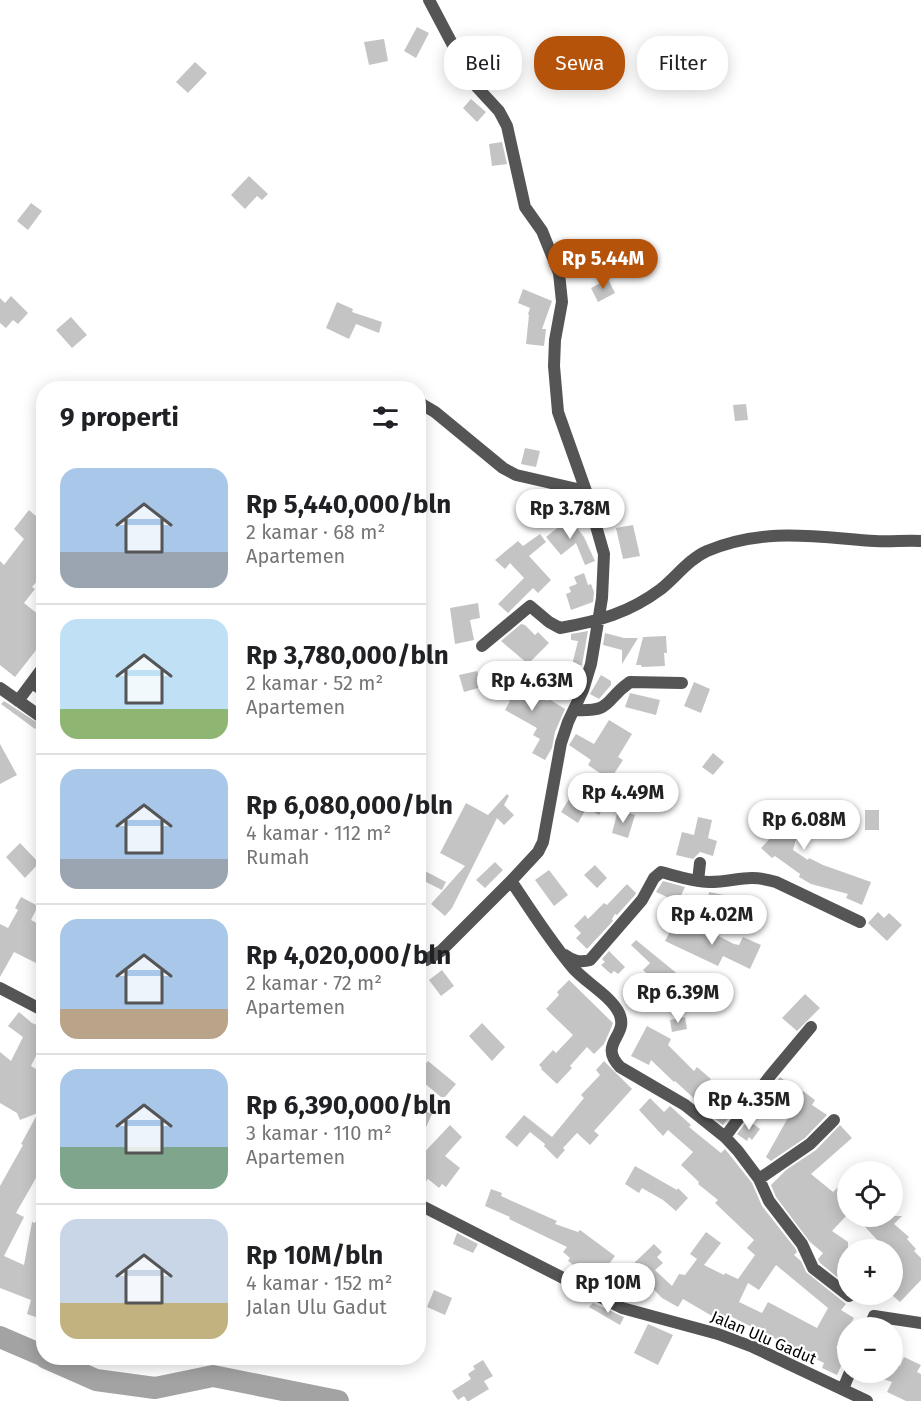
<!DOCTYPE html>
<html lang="id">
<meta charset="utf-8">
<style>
body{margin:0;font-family:"Fira Sans",sans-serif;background:#f6f6f6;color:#202124;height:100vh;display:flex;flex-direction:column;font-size:22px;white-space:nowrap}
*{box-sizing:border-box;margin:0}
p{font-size:20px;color:#757577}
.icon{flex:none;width:33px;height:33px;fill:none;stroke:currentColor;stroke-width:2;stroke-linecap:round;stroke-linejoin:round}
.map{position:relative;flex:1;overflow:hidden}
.details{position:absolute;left:36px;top:381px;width:390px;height:984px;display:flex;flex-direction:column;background:#fff;border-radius:24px;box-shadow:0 3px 15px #0003}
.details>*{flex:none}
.top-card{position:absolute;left:444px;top:36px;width:387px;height:54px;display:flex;gap:12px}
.fabs{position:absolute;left:837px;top:1161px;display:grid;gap:12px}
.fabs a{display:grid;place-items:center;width:66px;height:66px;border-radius:50%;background:#fff;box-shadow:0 3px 15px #0003;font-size:30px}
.price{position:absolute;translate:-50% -51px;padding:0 14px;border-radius:21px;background:#fff;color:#222;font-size:20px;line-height:39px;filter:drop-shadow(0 2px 3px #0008)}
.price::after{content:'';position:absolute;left:50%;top:36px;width:18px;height:14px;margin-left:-9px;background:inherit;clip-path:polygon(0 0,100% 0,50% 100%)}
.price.on{background:#b45309;color:#fff}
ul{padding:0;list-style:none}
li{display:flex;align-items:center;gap:18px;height:150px;padding:0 24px}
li+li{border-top:2px solid #e0e0e0}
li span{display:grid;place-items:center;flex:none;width:168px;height:120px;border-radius:18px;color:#555}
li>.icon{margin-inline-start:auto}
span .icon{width:72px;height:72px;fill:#fffc;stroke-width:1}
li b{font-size:26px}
h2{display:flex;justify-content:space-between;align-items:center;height:72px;padding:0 24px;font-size:26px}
.tag{padding:0 21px;border-radius:24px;background:#fff;box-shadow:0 3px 15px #0003;font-size:21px;line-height:54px}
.tag.on{background:#b45309;color:#fff}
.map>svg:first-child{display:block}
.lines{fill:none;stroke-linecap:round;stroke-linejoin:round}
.river{stroke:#a3a3a3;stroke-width:22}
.building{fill:#c4c4c4;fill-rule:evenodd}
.minor{stroke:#555;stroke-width:12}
.labels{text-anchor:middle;stroke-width:4.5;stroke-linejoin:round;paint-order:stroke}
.street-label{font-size:16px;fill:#000;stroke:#fff}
</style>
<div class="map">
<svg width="921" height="1401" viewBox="0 0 921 1401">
<rect width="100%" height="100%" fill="#fff"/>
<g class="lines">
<path class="river" d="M0,1337L44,1356
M46,1358L96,1380L155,1388L213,1376L338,1401"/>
</g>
<path class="building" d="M417,27L429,33L416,58L404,51Z
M384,39L388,61L369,65L364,42Z
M195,62L207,73L188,93L176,82Z
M471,99L486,112L477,122L463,108Z
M502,142L507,164L492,166L489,144Z
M249,176L268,194L262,200L257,196L245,209L231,195Z
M31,203L42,211L28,230L17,221Z
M608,279L615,293L598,302L591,288Z
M523,289L552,301L542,329H546L544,346L526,344L529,315L528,314L530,308L518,303Z
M11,296L28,313L18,324L13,320L6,328L0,323V298L5,303Z
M337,302L353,309L352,312L382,322L379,333L356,324L349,339L326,328Z
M71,317L87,335L72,348L56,330Z
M746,404L748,420L735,421L733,405Z
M525,448L540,451L536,467L521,464Z
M29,510L38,518L44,511V573L32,587L35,589L24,603L44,619V640L15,677L0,665V561L4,565L24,539L14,529Z
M568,516L584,537L595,561L585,565L576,543L561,555L546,537L566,521L565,518Z
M633,525L640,556L623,559L616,528Z
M540,534L546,542L529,556L551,580L538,593L533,588L508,613L498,604L524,578L510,563L505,569L495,560L518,541L523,546Z
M584,573L588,585L591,584L594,592L593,602L571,610L566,594L571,592L569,587L577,584L574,577Z
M478,603L480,618L470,620L474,640L455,644L450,608Z
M521,624L525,625L535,635L538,632L549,643L528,664L501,641Z
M588,631L582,665H572L578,641L571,640V634Z
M605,633L624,638H638L622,664V650L603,645Z
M666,636L667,653H664L665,666L642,667L641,665H636L643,637Z
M506,670L520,679L516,685L548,701L549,699L565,709L555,732L552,748L545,760L532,753L540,739L533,735L537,728L505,710L510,701L492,690Z
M477,671L482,687L464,692L459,675Z
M601,675L611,681V685L599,699L590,694Z
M694,682L710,689L701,713L684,706Z
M630,693L660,700L656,715L625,707Z
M4,701L44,727V732L37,727L35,729L1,704Z
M609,720L632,734L618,757L623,760L610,780L588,765L591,760L569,745L576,734L594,744Z
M0,744L17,775L0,784Z
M713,753L724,762L713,775L702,767Z
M601,785L613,793L599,815L587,808Z
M574,791L590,802L578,823L561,812Z
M507,794L509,796L504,805L514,815L504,825L497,818L452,908L445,916L431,904L465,866L440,853L466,803L488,815Z
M756,803L788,810L822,823L817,838L798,832L793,850L808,860L809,858L823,865L871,882L862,905L846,898L848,894L811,884L799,877L800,874L775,856L772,858L761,848L777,831L751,825Z
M618,810L635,815L628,838L612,833Z
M865,810H879V830H865Z
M698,817L712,820L708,838L717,841L713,856L700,852L693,859L676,855L682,832L694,835Z
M20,843L39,863L25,878L6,857Z
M495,862L503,870L485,888L476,880Z
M595,865L607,878L597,888L584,875Z
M421,869L446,882L442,890L418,878Z
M549,870L568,895L554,906L535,880Z
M663,881L685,887L678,902L656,892Z
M627,884L636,893L635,895L617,915L615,914L612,919L613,921L587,949L576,938L581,933L574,926L585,915L588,919L604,903L607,905Z
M709,892L724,895L721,913L706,910Z
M21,897L38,906L31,920L44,927V967L14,952L0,977V924L8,928L18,910L15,908Z
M878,912L884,918L889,913L902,925L887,941L868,923Z
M689,921L734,944L739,945L743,937L761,945L750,969L723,956L718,966L665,941L674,924L685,930Z
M636,940L680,976L674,987L659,977L655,981L643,970L650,963L631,945Z
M609,951L625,967L618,974L614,971L611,974L601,965L605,962L602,959Z
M442,970L454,986L441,996L429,980Z
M701,975L717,990L707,1000L691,985Z
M569,980L613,1023L612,1026L604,1044L594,1054L587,1047L570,1066L572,1068L557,1084L541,1069L542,1068L539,1065L553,1050L556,1053L573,1035L546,1009L559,995L557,992Z
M805,994L820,1008L797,1031L782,1018Z
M692,999L695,1009L676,1013L674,1003Z
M19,1012L32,1023L44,1028V1040L31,1066L44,1074V1164L16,1213L24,1217L4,1256L24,1265L32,1222L35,1223L44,1206V1320L27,1314L31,1300L0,1288V1186L23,1145L21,1144L38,1113L20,1120L17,1113L0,1103V1052L11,1061L23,1037L8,1026Z
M685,1017L687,1029L672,1032L670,1020Z
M482,1023L505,1047L492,1061L469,1036Z
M647,1026L671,1039L668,1045L694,1071L697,1067L711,1079L704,1087L734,1111L723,1125L698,1105L699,1103L675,1081L674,1082L651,1060L649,1065L631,1056Z
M428,1061L456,1084L445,1097H441L418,1078V1072Z
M604,1061L632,1089L594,1131L599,1135L590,1145L577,1133L563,1148L565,1150L557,1159L544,1146L545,1144L530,1132L517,1147L505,1137L524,1115L552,1137L584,1098L581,1095L600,1075L596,1070Z
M780,1077L793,1087L771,1115L758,1106Z
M803,1091L815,1100L812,1105L827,1115L805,1138L771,1161L766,1157Z
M650,1098L664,1112L670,1106L691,1125L689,1127L721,1153L725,1149L752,1183L762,1206L795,1248L797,1252L794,1255L801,1261L806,1272L846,1304L841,1310L854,1318L836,1348L847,1353L837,1375L822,1368L824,1363L728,1315L724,1323L683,1299L678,1307L662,1298L631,1266L654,1244L662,1252L657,1257L663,1263L655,1270L672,1286L679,1274L685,1275L697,1259L690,1254L706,1232L721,1243L704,1265L724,1275L725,1273L738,1279L755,1255L747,1248L754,1240L715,1203L718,1200L698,1184L699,1182L681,1165L693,1152L668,1130L663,1136L639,1110ZM776,1265L828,1308L817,1328L768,1302L762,1313L739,1302L748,1283L759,1290Z
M418,1108L432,1114L418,1145Z
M748,1120L760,1129L752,1140L749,1137L747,1141L737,1134Z
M450,1125L462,1137L445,1156L460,1168L446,1187L442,1184L439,1188L428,1179L418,1190V1159Z
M840,1125L852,1138L811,1174L833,1192L848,1177V1214L832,1231L848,1242V1272L841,1280L820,1263L818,1259L823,1253L810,1242L776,1197L771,1185L786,1170L816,1150Z
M635,1166L677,1190L678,1188L688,1198L676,1211L663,1200L642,1188L639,1193L625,1184Z
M491,1189L502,1193L501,1196L557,1221L555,1224L578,1232L580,1230L615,1256L594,1284L571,1273L576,1267L568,1261L570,1258L563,1252L567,1247L509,1219L510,1217L485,1206Z
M855,1216H902L894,1224L909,1237L907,1239L916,1249L914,1251L921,1258V1280L900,1302L892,1295V1250H875L880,1243Z
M457,1233L478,1244L473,1253L453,1244Z
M434,1290L452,1298L445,1315L427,1307Z
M593,1303L624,1317L620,1325L589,1307Z
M648,1324L673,1335L658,1365L634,1353Z
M904,1357L921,1365L917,1372L921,1374V1401H906L887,1392L892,1382L868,1374L892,1372V1363L900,1366Z
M483,1360L493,1376L484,1381L489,1389L469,1401H467L464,1396L458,1400L452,1391L471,1379L468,1374L475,1369L473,1366Z"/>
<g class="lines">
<path class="minor" d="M418,402L435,412L503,468L516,475L586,491
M482,646L530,606L549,622L560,628C599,621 629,613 661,589C676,577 689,559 707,551C765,527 815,537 875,541C890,542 906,540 921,541
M32,683L44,691
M0,688L44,719
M18,701L44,666
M574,710C614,712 603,701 630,682L682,683
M511,881C531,910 550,941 573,968C585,982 611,996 619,1013C630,1036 597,1043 620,1067L685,1105L725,1137L738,1151L759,1179L769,1201L802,1244L813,1268L849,1296
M698,881L700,863
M418,955L426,960L441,951L511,881L538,852L543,842L561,743L568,722L583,690L591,664L602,598L604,554L586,491L558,412L554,366L555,340L562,302L559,273L542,231L525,207L507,126L499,111L475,85L466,70L429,0
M565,955C573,961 580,963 590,960L642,900L654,878L661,872C677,876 693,882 709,882C737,882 746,873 776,882L860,922
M0,988L44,1011
M725,1137L770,1076L811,1027
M759,1179L810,1144L834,1120
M418,1204L622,1308L718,1334L753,1347L867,1401
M869,1328L874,1316L921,1323
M843,1389L850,1372"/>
</g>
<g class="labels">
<g class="street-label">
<text transform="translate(764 1337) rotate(23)" y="6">Jalan Ulu Gadut</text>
</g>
</g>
</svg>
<div class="fabs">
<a><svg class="icon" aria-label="locate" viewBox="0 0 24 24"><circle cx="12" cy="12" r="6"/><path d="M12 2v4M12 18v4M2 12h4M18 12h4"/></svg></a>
<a>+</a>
<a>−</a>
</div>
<b class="price on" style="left:603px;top:290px">Rp 5.44M</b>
<b class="price" style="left:570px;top:540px">Rp 3.78M</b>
<b class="price" style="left:532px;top:712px">Rp 4.63M</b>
<b class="price" style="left:623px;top:824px">Rp 4.49M</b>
<b class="price" style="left:804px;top:851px">Rp 6.08M</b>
<b class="price" style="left:712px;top:946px">Rp 4.02M</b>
<b class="price" style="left:678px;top:1024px">Rp 6.39M</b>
<b class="price" style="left:749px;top:1131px">Rp 4.35M</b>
<b class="price" style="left:608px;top:1314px">Rp 10M</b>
<div class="top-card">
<a class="tag">Beli</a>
<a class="tag on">Sewa</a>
<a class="tag">Filter</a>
</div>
<section class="details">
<h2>9 properti<svg class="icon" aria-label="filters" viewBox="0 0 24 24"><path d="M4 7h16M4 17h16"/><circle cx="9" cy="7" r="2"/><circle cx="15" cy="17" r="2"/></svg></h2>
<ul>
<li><span style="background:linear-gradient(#a9c7e8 70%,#9aa5b1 0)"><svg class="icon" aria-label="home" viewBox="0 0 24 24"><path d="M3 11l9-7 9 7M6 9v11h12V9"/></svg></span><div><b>Rp 5,440,000/bln</b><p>2 kamar · 68 m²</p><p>Apartemen</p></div></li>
<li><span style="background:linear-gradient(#bfe0f5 75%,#8fb573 0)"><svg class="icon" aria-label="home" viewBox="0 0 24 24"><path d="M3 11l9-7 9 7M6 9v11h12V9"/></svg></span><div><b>Rp 3,780,000/bln</b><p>2 kamar · 52 m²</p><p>Apartemen</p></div></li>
<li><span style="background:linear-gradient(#a9c7e8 75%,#9aa5b1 0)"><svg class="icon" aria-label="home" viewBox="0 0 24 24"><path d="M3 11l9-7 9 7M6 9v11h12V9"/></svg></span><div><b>Rp 6,080,000/bln</b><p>4 kamar · 112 m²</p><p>Rumah</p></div></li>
<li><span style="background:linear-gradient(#a9c7e8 75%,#b9a48a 0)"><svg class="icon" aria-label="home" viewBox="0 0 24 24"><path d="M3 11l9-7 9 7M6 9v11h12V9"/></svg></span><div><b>Rp 4,020,000/bln</b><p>2 kamar · 72 m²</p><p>Apartemen</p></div></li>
<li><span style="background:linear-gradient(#a9c7e8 65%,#7fa58c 0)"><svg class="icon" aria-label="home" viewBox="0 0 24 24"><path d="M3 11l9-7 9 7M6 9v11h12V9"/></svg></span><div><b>Rp 6,390,000/bln</b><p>3 kamar · 110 m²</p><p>Apartemen</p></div></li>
<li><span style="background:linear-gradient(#c9d6e8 70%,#c2b280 0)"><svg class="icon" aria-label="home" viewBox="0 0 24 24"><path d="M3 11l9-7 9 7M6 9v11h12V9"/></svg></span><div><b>Rp 10M/bln</b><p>4 kamar · 152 m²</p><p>Jalan Ulu Gadut</p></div></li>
</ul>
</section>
</div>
